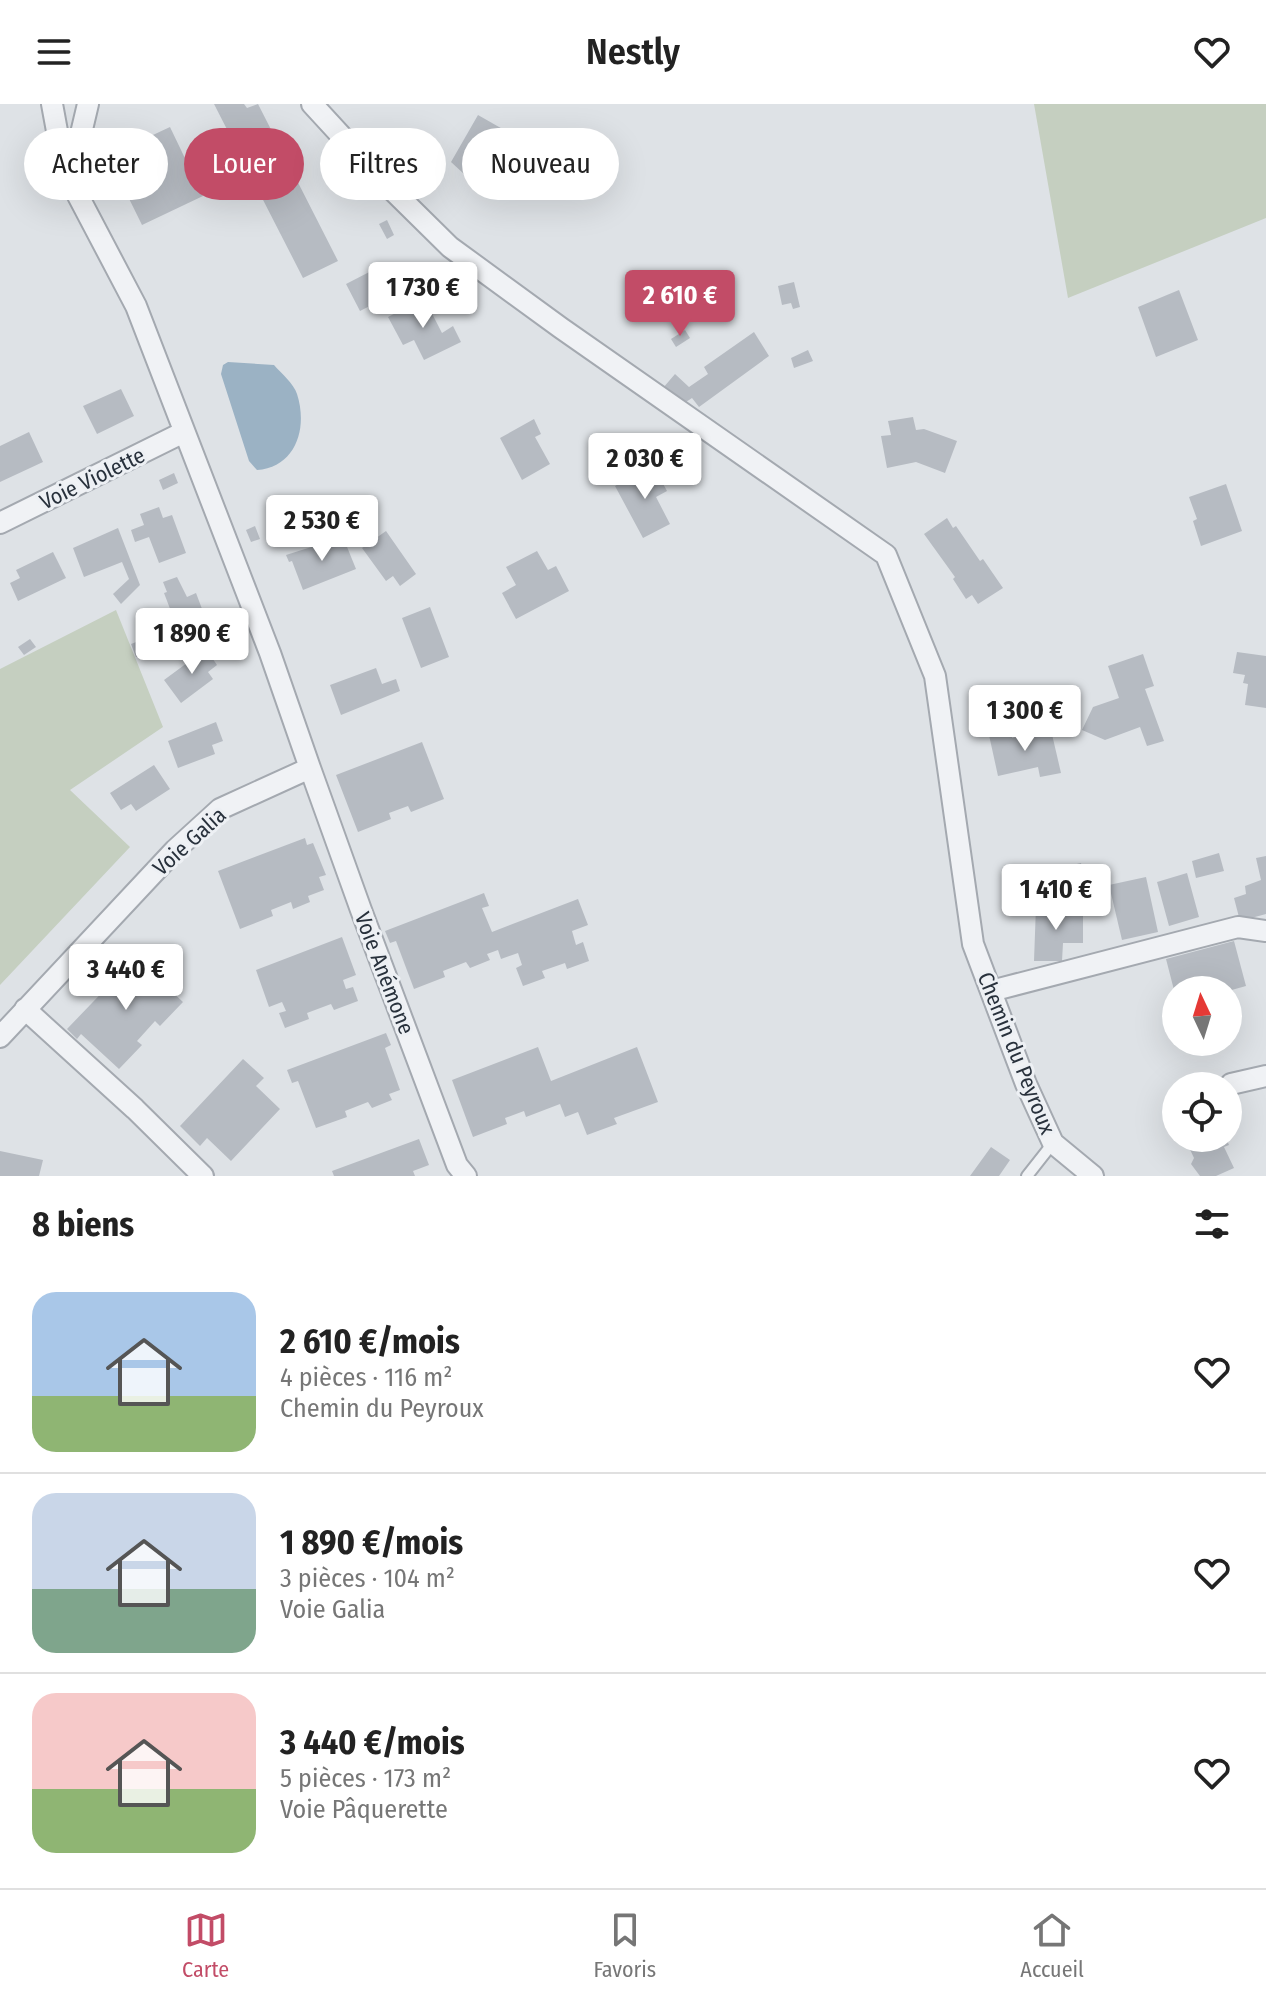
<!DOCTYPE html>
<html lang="fr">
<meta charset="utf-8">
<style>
body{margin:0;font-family:"Fira Sans Condensed",sans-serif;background:#f2f2f2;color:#222;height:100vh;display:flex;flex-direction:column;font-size:30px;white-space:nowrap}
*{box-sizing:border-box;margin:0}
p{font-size:26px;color:#767676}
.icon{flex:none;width:44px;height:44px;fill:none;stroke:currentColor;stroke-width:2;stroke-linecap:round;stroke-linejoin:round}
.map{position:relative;height:1072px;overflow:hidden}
.panel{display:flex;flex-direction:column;background:#fff;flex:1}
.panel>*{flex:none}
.hud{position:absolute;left:24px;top:24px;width:800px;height:72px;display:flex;gap:16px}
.needle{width:52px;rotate:356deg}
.controls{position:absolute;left:1162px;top:872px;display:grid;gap:16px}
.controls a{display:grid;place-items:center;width:80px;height:80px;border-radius:50%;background:#fff;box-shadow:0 8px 32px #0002;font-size:40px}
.price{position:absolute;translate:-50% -68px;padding:0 18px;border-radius:8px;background:#fff;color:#222;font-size:26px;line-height:52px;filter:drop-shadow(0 2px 4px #0008)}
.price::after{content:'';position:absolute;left:50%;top:48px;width:24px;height:18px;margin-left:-12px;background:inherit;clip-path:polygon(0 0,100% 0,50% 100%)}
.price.current{background:#c24c67;color:#fff}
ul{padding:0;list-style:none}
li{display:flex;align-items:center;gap:24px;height:200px;padding:0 32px}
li+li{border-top:2px solid #e0e0e0}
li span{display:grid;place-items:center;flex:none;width:224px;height:160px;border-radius:24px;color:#555}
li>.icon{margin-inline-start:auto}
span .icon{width:96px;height:96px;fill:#fffc;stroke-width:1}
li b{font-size:34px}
h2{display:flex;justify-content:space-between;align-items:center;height:96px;padding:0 32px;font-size:34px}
.chip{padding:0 28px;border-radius:36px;background:#fff;box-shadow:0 8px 32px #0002;font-size:28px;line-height:72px}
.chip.current{background:#c24c67;color:#fff}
header{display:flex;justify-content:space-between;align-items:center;height:104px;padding:0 32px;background:#fff;font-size:36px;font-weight:600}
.menu{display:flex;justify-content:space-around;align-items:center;height:112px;border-top:2px solid #e0e0e0;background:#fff;font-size:22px;color:#767676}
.menu a{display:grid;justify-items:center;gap:4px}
.menu .current{color:#c24c67}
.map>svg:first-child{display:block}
.green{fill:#c5cfc0}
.water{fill:#9bb2c4}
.building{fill:#b6bbc2}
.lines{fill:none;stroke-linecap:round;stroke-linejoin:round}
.service-casing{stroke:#a4a9b0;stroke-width:14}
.minor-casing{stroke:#a4a9b0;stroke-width:24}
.service{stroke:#f0f2f5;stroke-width:10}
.minor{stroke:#f0f2f5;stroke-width:20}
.labels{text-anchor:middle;stroke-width:6;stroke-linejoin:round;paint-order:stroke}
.street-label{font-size:22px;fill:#28313c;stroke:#edf0f4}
</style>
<header><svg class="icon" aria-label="menu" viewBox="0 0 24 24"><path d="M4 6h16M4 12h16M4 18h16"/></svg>Nestly<svg class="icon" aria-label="heart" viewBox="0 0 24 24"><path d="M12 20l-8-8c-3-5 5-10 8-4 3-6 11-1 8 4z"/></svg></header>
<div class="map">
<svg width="1266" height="1072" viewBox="0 0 1266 1072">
<rect width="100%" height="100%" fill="#dee2e6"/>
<path class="green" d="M1034,0H1266V114L1068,194Z
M116,506L163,623L70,686L130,743L0,881V565Z"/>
<path class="water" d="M228,258L274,261C281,269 294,280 297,290C308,324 296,363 257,366L249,357L221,270L223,261Z"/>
<path class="building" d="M214,0H244L247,4L258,0L338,157L303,174Z
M478,11L515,32L502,55L488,56L508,73L489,93L451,58Z
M170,23L203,92L142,121L108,52Z
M387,116L394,131L387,135L379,120Z
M381,162L395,189L360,207L346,180Z
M794,178L800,203L793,205L791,199L782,201L778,182Z
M1179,186L1198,236L1156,253L1138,203Z
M424,194L442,229L453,222L461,238L424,256L414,236L403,241L388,213Z
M685,226L690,234L676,243L671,235Z
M754,228L769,252L699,303L692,294L683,300L663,284L675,270L689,283L708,270L704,263Z
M808,246L813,257L794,264L791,254Z
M121,285L134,312L97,330L83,302Z
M913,313L916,326L924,325L957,337L945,369L916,358L887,364L881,332L891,331L888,317Z
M534,315L541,330L535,333L550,360L522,376L500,334Z
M29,328L43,358L0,378V342Z
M653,361L667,387L656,393L670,420L643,434L615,382Z
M174,369L178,379L163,386L159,376Z
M1226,380L1242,427L1201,442L1193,417L1197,415L1189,393Z
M159,403L163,414L172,411L186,449L159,459L149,433L135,438L131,426L144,421L140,410Z
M947,414L953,424L956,422L980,457L983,455L1003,484L978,500L972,491L966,495L953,475L955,473L924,430Z
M255,422L260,435L251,438L246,426Z
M118,424L140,481L121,500L113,490L129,475L122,458L84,473L73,444Z
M386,427L416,470L400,482L393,472L386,477L362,444Z
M343,433L356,465L303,486L292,457L289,458L286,451Z
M537,447L548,466L556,462L569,487L516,515L502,489L516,481L506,463Z
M53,448L66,474L18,497L10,479L20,474L16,466Z
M177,473L187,493L196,489L210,526L182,536L164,489L167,488L163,478Z
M430,503L449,553L421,564L402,514Z
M30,535L36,543L24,551L18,543Z
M144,535L149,548L136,553L131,540Z
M206,545L217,561L208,568L213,575L181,599L164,576Z
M1237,548L1266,552V604L1245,601L1248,580L1243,579L1245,571L1233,569Z
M1143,550L1154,582L1145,585L1164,637L1147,642L1140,623L1105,636L1082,626L1093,603L1119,594L1108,562Z
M376,564L382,580L396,575L400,587L341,611L330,581Z
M216,618L223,637L212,641L215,650L178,664L168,637Z
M1011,626L1012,634L1051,626L1061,669L1040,673L1038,663L998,672L989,631Z
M422,638L444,695L411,708L408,702L389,709L391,715L358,728L336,671Z
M154,661L170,685L136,707L131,700L121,706L110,689Z
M305,734L307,741L313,739L326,771L319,773L324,786L308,792L310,798L293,805L291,798L271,806L273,812L240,825L218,767Z
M1219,749L1224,767L1196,774L1192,757Z
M1266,752V810L1240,817L1234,794L1246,790L1245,782L1261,776L1256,754Z
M1081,759L1087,783L1066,788L1060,764Z
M1187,769L1199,813L1169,822L1157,778Z
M1146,773L1158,828L1122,836L1109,781Z
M484,789L489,802L482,804L492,828L578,795L588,821L572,827L576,841L583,838L589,857L567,865L565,859L542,867L545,874L523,882L516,864L522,861L518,849L501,855L498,846L487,850L490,856L470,864L466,858L443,867L445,873L414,885L396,837L390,839L385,827Z
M1036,802H1064V807H1083V839H1063L1062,857H1034Z
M342,833L356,871L343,876L346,885L353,883L358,897L334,906L331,900L307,909L309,915L285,924L279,909L286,907L282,898L269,903L256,866Z
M1234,837L1246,882L1228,887L1174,886L1166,855Z
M140,849L150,858L145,863L183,898L160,922L155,917L137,937L142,941L119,965L81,930L77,935L67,925Z
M386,929L391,941L385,944L400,986L389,990L392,996L372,1004L368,998L345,1007L347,1013L316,1024L298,977L292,979L287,966Z
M538,943L551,977L637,943L658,998L614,1014L617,1020L587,1031L578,1008L565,1013L560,1000L526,1013L524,1007L505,1014L507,1020L473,1033L452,976Z
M243,955L264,974L256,982L280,1005L231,1057L207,1034L200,1042L180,1022Z
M1188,1034H1226L1229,1041L1224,1043L1234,1064L1216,1072H1200L1191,1060L1194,1054L1186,1037L1190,1036Z
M419,1035L429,1061L413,1067L415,1072H334L332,1067Z
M991,1043L1010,1056L999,1072H970Z
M0,1047L43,1056L39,1072H0Z"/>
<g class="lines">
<g class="service-casing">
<path id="service" d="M1027,1072L1053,1039"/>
</g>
<g class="minor-casing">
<path id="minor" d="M312,0L380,74L450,143L561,224L886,451L935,572L973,840L1026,980L1053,1039L1093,1072
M77,77L74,59L88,0
M0,419L184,328
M310,664L361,806L457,1061L466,1072
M991,887L1238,823L1266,827
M25,905L135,1005L203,1072
M0,933L175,746L220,705L310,664L270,549L136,202L64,65L52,0
M1231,980L1266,972"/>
</g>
<use href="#service" class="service"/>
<use href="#minor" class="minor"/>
</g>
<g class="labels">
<g class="street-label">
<text transform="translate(92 374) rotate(-26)" y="8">Voie Violette</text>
<text transform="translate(189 737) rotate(-42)" y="8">Voie Galia</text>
<text transform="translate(385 869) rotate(69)" y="8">Voie Anémone</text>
<text transform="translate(1017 949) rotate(68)" y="8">Chemin du Peyroux</text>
</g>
</g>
</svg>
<div class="controls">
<a><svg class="needle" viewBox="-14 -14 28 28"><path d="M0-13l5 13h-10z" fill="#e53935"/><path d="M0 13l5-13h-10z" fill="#767676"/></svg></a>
<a><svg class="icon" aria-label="locate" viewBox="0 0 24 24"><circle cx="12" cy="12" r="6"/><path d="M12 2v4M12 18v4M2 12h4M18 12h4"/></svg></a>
</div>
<b class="price" style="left:423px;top:226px">1 730 €</b>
<b class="price current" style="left:680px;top:234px">2 610 €</b>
<b class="price" style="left:645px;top:397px">2 030 €</b>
<b class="price" style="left:322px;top:459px">2 530 €</b>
<b class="price" style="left:192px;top:572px">1 890 €</b>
<b class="price" style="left:1025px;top:649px">1 300 €</b>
<b class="price" style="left:1056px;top:828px">1 410 €</b>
<b class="price" style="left:126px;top:908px">3 440 €</b>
<div class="hud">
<a class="chip">Acheter</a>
<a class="chip current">Louer</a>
<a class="chip">Filtres</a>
<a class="chip">Nouveau</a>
</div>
</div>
<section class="panel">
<h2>8 biens<svg class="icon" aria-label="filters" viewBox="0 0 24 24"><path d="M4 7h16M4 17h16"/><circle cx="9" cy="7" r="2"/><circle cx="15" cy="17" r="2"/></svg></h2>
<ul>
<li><span style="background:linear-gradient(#a9c7e8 65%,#8fb573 0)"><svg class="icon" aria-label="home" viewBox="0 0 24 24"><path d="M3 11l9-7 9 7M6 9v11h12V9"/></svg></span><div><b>2 610 €/mois</b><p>4 pièces · 116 m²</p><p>Chemin du Peyroux</p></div><svg class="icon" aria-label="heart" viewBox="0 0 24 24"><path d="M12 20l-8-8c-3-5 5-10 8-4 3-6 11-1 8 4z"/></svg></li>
<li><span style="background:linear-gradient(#c9d6e8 60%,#7fa58c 0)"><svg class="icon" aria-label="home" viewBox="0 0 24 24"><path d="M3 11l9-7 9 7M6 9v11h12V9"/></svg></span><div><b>1 890 €/mois</b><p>3 pièces · 104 m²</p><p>Voie Galia</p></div><svg class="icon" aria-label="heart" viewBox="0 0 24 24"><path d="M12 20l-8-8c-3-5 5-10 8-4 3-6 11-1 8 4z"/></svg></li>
<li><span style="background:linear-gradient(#f6c9c9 60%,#8fb573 0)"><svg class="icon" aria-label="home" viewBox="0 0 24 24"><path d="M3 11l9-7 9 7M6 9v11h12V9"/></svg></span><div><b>3 440 €/mois</b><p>5 pièces · 173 m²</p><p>Voie Pâquerette</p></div><svg class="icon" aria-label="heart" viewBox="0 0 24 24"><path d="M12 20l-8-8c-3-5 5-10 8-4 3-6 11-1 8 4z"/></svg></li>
</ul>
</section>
<nav class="menu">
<a class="current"><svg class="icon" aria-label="map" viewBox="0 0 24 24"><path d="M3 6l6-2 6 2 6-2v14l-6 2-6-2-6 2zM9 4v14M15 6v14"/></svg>Carte</a>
<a><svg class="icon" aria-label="saved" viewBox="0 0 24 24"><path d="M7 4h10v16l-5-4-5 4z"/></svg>Favoris</a>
<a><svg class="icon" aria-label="home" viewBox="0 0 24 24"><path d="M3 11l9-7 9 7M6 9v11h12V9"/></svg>Accueil</a>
</nav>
